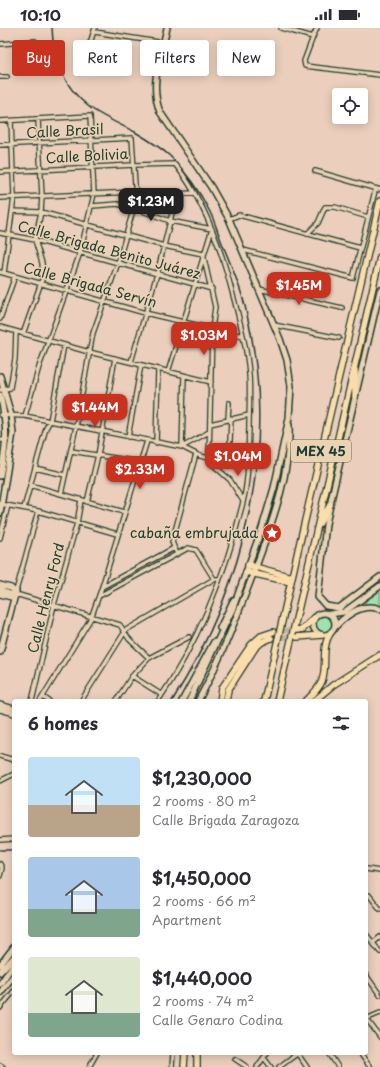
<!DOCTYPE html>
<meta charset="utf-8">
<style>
body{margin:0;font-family:"Playpen Sans",sans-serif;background:#f2f2f3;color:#2b2b33;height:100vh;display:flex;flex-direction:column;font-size:15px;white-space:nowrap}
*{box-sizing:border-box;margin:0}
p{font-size:13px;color:#7c7c81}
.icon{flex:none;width:22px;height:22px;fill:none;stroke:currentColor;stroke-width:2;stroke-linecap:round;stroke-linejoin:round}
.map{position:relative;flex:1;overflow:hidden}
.drawer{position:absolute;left:12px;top:671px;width:356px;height:356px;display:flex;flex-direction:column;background:#fff;border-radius:4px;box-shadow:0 2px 10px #0003}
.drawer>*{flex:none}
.top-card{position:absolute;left:12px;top:12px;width:356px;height:36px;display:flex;gap:8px}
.fabs{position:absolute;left:332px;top:60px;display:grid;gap:8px}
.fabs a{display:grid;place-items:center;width:36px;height:36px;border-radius:4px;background:#fff;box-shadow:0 2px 10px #0003;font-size:20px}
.price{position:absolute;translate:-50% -34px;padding:0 9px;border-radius:8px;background:#c8321e;color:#fff;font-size:13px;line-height:26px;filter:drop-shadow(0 1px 2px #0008)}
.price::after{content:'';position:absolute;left:50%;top:24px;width:12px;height:9px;margin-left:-6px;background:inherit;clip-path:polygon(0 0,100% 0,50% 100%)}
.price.active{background:#222;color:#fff}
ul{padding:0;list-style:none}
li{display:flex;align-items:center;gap:12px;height:100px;padding:0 16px}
li span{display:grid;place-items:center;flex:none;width:112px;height:80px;border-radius:4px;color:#555}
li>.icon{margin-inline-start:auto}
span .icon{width:48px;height:48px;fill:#fffc;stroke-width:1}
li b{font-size:17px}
h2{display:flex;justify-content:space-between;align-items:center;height:48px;padding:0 16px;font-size:17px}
.tag{padding:0 14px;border-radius:4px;background:#fff;box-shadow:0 2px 10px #0003;font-size:14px;line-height:36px}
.tag.active{background:#c8321e;color:#fff}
.status{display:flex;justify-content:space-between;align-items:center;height:28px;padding:0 20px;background:#fff;direction:ltr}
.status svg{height:11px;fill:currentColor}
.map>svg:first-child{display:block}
.green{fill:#a1e2ac;stroke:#609070}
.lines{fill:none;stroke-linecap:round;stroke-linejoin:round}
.primary-tunnel{stroke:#c2b2a1;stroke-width:5.5;stroke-dasharray:5.5 3;stroke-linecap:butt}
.street-casing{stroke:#1f3d34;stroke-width:6}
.secondary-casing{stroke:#1f3d34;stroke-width:8}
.primary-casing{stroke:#1f3d34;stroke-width:8}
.street{stroke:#ead2b2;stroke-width:3.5}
.secondary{stroke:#ead2b2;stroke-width:5}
.primary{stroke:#fbddab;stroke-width:5.5}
.rail{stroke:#1f3d34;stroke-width:1.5}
.labels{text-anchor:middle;stroke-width:3;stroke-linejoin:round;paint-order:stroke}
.shield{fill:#ead2b2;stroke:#5c6a5a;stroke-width:1}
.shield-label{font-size:13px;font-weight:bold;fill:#1f3d34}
.street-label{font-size:14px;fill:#1f3d34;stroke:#ead2b2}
.poi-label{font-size:14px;fill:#1f3d34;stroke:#ead2b2;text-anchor:end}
</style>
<div class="status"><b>10:10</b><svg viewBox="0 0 49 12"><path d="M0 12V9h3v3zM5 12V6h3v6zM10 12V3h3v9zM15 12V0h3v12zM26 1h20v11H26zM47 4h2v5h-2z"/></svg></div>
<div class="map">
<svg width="380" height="1039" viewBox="0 0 380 1039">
<rect width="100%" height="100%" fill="#ebcfbc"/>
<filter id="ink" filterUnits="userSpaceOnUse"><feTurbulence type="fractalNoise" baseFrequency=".025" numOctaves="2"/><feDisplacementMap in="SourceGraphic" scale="8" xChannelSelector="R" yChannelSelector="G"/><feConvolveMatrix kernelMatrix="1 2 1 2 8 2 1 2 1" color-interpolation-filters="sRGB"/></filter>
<g filter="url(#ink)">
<path class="green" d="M380,563V579L364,577V575Z
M316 596a8 8 0 1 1 16 0a8 8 0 1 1-16 0Z"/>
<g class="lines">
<path class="primary-tunnel" d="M275,603L297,602
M274,610L295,609"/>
<g class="street-casing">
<path id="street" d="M281,0L313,9L317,0
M95,4L164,15
M313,9L304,33L305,38L380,47
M0,16L35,13
M86,43L89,18L95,0
M0,49H7
M0,93L90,88L94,166L80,225L39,339L25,388
M0,117L132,110L136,172L118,235L93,305L76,399L61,466
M315,143L377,161
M0,144L133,137L175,136C200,167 216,207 227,245C235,275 244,304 248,336C251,357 249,378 249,399C248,424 249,450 243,474C226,545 199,613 158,673
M135,168L194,165
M0,170L135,164
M92,178L117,176L134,180L170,193L212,201
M12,183L41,184L164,218L203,226L215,279L212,301L209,430
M229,191L239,187L360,220
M0,205L35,212L212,261
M307,206L318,195L325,179H335L368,189
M243,222L353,250L375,163L380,161
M0,244L145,285L243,308
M4,245L14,169L11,93
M259,261L342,280
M0,291L15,248
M274,297L339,310
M0,299L89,324L211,354
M23,306L43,249L42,235L35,212L41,184L42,168L38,92
M131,334L157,246L177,165
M168,344L212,201
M0,362L10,360L15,331L16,304
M0,387L25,388L50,393L182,419L200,428L209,430L210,434L230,452L243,473
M228,391L229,375
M210,396L249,387
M128,409L141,337
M0,412H7
M230,413L231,390
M156,415L158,342
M182,419L184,348
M182,419L209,404
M71,423L140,434
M196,426L172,514L177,526L188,520L196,522L214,551
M35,440L65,447
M30,457L124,484
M87,474L98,427L115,330
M0,476L38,483L117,506
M24,480L46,400L50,393L64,317
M0,510L8,477
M102,559L147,413
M16,563L38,483
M101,567L177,526
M15,568L19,567C53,577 86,587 120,597L129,611L149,630
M132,648L162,667
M43,669L49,673
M32,673L54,577L77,495L81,472
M40,673L91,590L102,559L174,520
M81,673L126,602L214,551H219
M116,673L132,648L149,630L189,609
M0,728L14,732
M0,753L14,746
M0,812L14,811
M0,836L2,840L0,848
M366,841L380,843
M366,867H369L380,881
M366,906L380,924
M373,915L380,909
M366,947L380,967
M0,980L14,963
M366,990L380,1009
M366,991L380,985
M297,1025L307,1039
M329,1025L338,1039
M360,1025L370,1039
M264,1030L271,1039
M235,1031L247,1039
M0,1037L3,1039
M89,1039L97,1025
M172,1039L173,1025
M257,1039L267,1025
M279,1039L298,1025"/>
</g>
<g class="secondary-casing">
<path id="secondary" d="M167,0C161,29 149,56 160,84L211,159L229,191L280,311L287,332L291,358L289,390L274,460L262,500L233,580L189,673
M380,262L332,468L326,496L318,569L326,578L339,580L380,549
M0,348L11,387L13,405L0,485
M0,367C8,400 7,415 0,448
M0,557L11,560L16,565
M0,562L15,568
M0,566L11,569L14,568
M313 596a11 11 0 1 1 22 0a11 11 0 1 1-22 0Z
M330,586L344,584L380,558
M220,600L233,573
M334,600C346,587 362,574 380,581
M0,624L16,563
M182,673L214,614
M198,673C222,629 239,583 257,536C273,492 291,444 289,397
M0,677L14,681
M0,681L14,685
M0,937L14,919
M0,944L14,929
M0,956L14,936
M0,965L14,947"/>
</g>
<g class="primary-casing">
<path id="primary" d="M355,342V368
M318,498L330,477
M248,537L292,549
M246,544L291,554
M297,602L303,601L314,590
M297,609L322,607
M220,673L222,660L251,617L261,608L273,604
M226,673L228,662L255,620L262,614L271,610
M264,673L299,518L380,173
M277,673L380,229
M306,673C312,667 319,661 322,653C328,636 320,620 331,604
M314,673L333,657L380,627
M184,1039L185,1025
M197,1039V1025"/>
</g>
<use href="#street" class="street"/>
<use href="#secondary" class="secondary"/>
<use href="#primary" class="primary"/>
<path class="rail" d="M52,0C53,31 63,58 88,78C99,87 121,97 135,104C147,111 159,118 170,128C186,144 200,164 210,184C216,196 219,209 224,220C232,239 240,258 245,278C280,414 246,557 172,673
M0,822H14"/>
</g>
</g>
<defs>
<g id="sight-disc" transform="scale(1)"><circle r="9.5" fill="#c8321e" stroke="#ead2b2"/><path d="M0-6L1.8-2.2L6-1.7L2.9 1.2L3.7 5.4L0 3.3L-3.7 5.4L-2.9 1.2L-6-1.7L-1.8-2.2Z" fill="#fff"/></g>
</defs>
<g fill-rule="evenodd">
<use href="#sight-disc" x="272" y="505"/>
</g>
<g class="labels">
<rect class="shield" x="291" y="412" width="60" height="22" rx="3"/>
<g class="shield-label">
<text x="321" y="428">MEX 45</text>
</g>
<g class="street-label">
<text transform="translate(65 103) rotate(-3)" y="5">Calle Brasil</text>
<text transform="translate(87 128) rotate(-3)" y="5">Calle Bolivia</text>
<text transform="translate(109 222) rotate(15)" y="5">Calle Brigada Benito Juárez</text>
<text transform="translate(90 257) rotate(15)" y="5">Calle Brigada Servín</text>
<text transform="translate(46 570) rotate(-76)" y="5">Calle Henry Ford</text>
</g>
<g class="poi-label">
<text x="258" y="510">cabaña embrujada</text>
</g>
</g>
</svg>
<div class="fabs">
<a><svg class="icon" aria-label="locate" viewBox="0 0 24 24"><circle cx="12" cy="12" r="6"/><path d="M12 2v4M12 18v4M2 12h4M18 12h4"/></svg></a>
</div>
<b class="price active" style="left:151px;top:194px">$1.23M</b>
<b class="price" style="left:299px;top:278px">$1.45M</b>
<b class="price" style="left:204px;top:328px">$1.03M</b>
<b class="price" style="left:95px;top:400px">$1.44M</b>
<b class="price" style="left:238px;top:449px">$1.04M</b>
<b class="price" style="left:140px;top:462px">$2.33M</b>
<div class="top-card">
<a class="tag active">Buy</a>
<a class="tag">Rent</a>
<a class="tag">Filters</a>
<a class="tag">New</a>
</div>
<section class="drawer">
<h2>6 homes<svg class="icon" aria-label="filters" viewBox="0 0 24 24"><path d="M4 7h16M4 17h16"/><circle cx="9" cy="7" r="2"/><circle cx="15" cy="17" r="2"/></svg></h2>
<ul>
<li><span style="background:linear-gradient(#bfe0f5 60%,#b9a48a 0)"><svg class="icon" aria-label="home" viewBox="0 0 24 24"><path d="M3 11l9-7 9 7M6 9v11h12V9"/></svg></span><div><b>$1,230,000</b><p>2 rooms · 80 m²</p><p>Calle Brigada Zaragoza</p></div></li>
<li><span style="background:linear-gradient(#a9c7e8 65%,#7fa58c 0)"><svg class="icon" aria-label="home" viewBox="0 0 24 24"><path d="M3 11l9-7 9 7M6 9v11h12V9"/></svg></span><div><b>$1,450,000</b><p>2 rooms · 66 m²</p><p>Apartment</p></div></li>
<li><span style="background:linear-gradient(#dfe7d0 70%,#7fa58c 0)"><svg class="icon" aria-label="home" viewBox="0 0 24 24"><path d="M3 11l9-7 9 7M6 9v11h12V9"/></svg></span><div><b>$1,440,000</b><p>2 rooms · 74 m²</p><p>Calle Genaro Codina</p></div></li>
</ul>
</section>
</div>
